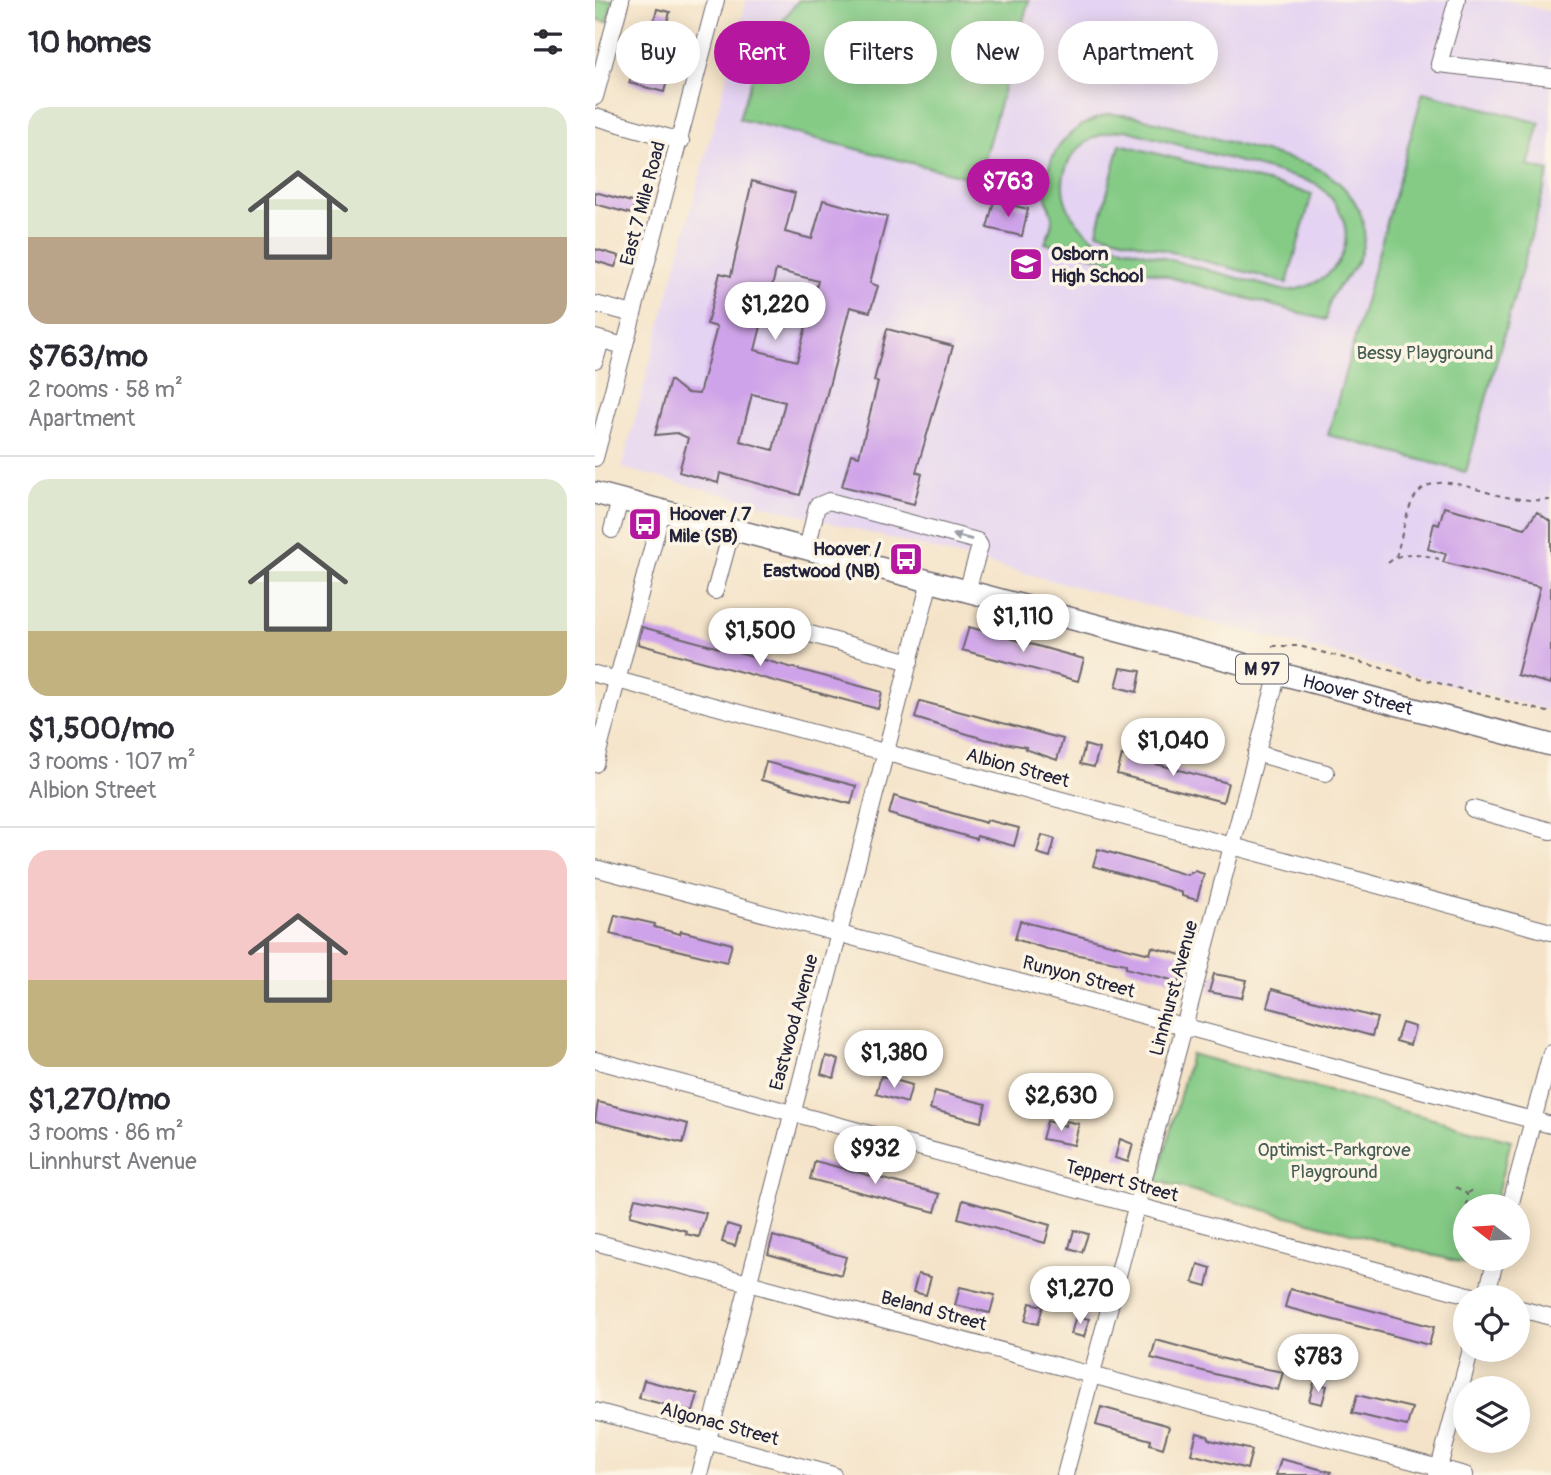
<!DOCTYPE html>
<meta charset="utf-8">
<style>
body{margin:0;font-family:Pangolin,sans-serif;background:#f2f2f3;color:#2b2b33;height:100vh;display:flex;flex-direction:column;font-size:26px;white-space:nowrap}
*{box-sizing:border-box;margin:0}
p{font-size:23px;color:#7c7c81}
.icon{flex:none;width:38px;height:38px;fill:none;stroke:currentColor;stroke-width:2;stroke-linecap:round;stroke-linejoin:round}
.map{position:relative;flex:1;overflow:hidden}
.sheet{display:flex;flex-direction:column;background:#fff;width:595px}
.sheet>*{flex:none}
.banner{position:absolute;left:21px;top:21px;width:665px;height:63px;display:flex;gap:14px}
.needle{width:46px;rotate:287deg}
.tools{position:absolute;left:858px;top:1194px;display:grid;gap:14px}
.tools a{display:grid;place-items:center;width:77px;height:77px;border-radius:50%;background:#fff;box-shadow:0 4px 18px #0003;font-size:35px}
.price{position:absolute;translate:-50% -60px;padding:0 16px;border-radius:24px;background:#fff;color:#222;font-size:23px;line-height:46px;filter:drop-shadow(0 2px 4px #0008)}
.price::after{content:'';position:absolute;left:50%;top:42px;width:21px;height:16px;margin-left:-10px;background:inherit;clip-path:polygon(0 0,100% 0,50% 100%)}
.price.active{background:#b5179e;color:#fff}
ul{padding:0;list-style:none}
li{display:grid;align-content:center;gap:14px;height:371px;padding:0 28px}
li+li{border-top:2px solid #e1e1e2}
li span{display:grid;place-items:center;height:217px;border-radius:21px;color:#555}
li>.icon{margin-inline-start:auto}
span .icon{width:126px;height:126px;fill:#fffc;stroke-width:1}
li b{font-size:30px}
h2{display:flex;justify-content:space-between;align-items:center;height:84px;padding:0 28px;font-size:30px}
.chip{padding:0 24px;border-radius:32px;background:#fff;box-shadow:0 4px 18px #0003;font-size:24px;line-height:63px}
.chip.active{background:#b5179e;color:#fff}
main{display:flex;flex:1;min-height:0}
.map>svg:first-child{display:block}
.built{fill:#e4d3f2}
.green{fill:#85cb86;stroke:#547660;stroke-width:2;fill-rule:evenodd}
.building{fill:#cfa3e9;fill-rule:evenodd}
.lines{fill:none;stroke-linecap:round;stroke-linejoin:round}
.minor-casing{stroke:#6c666c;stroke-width:18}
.major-casing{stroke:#6c666c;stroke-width:24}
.path{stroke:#6c666c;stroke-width:2;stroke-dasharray:5 5;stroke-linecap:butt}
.minor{stroke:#fff;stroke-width:16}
.major{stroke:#fff;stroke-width:21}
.oneway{fill:#9c9ca7}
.labels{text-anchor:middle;stroke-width:7;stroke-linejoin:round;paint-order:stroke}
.shield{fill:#fcf5e5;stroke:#63616e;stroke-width:2}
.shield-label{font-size:18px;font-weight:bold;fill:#22223b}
.street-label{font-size:19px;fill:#22223b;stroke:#fcf5e5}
.poi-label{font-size:19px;font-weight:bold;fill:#22223b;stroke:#fcf5e5;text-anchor:start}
.park-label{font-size:19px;fill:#455d55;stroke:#fcf5e5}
</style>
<main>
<section class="sheet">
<h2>10 homes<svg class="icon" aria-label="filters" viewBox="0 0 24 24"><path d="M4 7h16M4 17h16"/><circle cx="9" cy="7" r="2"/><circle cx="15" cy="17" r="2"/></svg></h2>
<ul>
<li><span style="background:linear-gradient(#dfe7d0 60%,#b9a48a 0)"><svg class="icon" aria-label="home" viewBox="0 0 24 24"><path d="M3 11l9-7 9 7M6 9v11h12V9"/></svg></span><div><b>$763/mo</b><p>2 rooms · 58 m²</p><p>Apartment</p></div></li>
<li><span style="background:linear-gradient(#dfe7d0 70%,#c2b280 0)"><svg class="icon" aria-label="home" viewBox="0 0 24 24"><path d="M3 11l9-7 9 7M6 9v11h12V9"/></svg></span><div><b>$1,500/mo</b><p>3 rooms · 107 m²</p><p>Albion Street</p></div></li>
<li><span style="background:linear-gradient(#f6c9c9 60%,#c2b280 0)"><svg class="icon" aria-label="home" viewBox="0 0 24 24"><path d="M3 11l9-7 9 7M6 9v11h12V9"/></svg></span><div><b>$1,270/mo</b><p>3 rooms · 86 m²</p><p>Linnhurst Avenue</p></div></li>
</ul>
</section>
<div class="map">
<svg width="956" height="1475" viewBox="0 0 956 1475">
<rect width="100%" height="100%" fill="#fcf5e5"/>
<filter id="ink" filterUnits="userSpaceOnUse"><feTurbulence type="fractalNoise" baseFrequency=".0143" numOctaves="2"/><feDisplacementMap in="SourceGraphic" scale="14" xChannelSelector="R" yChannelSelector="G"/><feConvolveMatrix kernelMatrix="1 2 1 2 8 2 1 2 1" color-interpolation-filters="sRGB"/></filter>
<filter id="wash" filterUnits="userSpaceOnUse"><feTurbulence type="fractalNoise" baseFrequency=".00686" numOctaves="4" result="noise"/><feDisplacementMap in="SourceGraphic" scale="28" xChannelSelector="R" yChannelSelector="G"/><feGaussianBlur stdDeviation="1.57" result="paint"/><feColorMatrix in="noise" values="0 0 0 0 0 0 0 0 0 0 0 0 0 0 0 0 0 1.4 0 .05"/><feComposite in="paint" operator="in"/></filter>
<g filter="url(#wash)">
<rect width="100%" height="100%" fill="#f4e3c8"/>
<path class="built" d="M152,0H911L956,12V711L27,468Z"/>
<path class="green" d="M0,0H18L12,22L0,19Z
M204,0H434L383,180L144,119C158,70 171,38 204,0Z
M828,92L945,123L933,166L954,171L871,472L733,435Z
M515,114L539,116L713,164C750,179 782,216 764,258C758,273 747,281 738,294C734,300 733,312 731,320L450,243C453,236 458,225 457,217C456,210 452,203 451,196C449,152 474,125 515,114ZM531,130L720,183C772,221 755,284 691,291L502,240C445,203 463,133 531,130Z
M525,144L717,194L692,283L502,232Z
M596,1054L916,1140L899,1206H870V1258H884L882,1267L562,1181Z"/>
<g id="blocks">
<path class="building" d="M62,9L75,12L60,66L75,70L69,92L34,83L38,72L45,73Z
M157,181L200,193L190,232L217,239L228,200L292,217L275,283L283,286L275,312L255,307L205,495L125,473L123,483L84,472L93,438L82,433L60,435L75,380L91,393L104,394L122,327L112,324L125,273L136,276ZM181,270L223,281L202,361L160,350L168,318L177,321L182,301L174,299ZM157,394L190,402L178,450L145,441Z
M0,192L40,203L37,214L0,204Z
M399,201L433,209L427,236L392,228Z
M0,249L24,256L20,267L0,261Z
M292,329L358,346L321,472L327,474L319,504L247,486L256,454L264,456L283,382L279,381Z
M849,507L930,528L942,512L956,522V684L922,675L945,587L848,562L851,554L833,549L839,523L844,525Z
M47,627L287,692L283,709L43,644Z
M374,627L489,659L483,681L367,650Z
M526,668L546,671L542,692L521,687Z
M325,701L468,739L462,760L430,749L431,747L389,739L320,718Z
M490,745L504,749L499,767L485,764Z
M527,755L633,783L628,802L522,774Z
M171,762L261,786L256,804L166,780Z
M299,796L391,823L392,820L424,828L419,846L382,836L381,839L294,814Z
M447,835L460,839L455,857L442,853Z
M503,849L592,875L600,871L609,874L602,900L587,896V893L572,887L498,866Z
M20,915L60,924L59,927L85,934L86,931L137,944L132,962L15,934Z
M425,921L555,954L557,947L591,956L584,982L531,968V964L452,949L420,939Z
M619,974L652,980L647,998L614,992Z
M677,989L782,1018L777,1036L672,1007Z
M807,1023L820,1027L815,1045L801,1041Z
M231,1056L244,1060L239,1078L226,1074Z
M286,1076L317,1085L312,1103L281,1094Z
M340,1091L391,1104L386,1122L335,1109Z
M3,1102L93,1124L88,1143L0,1121Z
M452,1121L470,1126L471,1121L484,1124L479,1145L447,1139Z
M525,1139L538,1144L533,1162L520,1158Z
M220,1161L345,1194L340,1212L215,1179Z
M40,1198L111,1213L104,1237L91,1234L92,1231L35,1216Z
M368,1200L455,1225L450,1243L363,1218Z
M132,1224L145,1228L140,1246L127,1242Z
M479,1230L493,1234L487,1252L474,1248Z
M178,1236L251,1257L246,1275L173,1254Z
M603,1264L616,1268L612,1286L598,1282Z
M323,1274L336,1277L331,1295L318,1292Z
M365,1287L400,1295L395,1313L360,1305Z
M695,1289L839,1327L834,1345L690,1307Z
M435,1303L448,1306L443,1324L430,1321Z
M481,1316L494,1319L489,1337L476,1334Z
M561,1340L651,1365L688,1372L683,1390L556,1358Z
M49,1380L103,1394L98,1412L44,1398Z
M719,1383L732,1386L727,1404L714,1401Z
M762,1395L817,1408L812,1426L757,1413Z
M506,1407L571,1425L574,1427L568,1448L555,1444L556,1440L501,1425Z
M602,1433L613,1436L615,1440L657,1450L652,1469L596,1454Z
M686,1459L736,1472L735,1475H681Z"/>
</g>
</g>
<g filter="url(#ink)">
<use href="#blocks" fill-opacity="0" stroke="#6c666c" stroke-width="2"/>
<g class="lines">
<g class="minor-casing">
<path id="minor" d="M862,0L844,64L956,77
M0,97L26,0
M0,117L86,141
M0,304L38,314
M0,338L29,346
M0,361L6,340
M0,458L121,0
M17,530L25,500
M212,549L222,506L234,501L382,541L385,546L372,591
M120,591L137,529
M208,632L315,662
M0,674L956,932
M661,753L731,773
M0,764L67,511
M878,809L956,831
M0,868L956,1125
M0,1060L881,1297
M915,1206L956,1053
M0,1242L870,1475
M891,1297L901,1258
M922,1308L956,1317
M0,1411L238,1475
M104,1475L335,581
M470,1475L683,673
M842,1475L876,1349"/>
</g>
<g class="major-casing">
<g id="major">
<path id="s1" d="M0,493L956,745"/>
</g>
</g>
<path class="path" d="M801,557C806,540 809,521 816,504C832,467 874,488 902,495C919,499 938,501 956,500
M793,563C810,549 825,554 844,559
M677,646H704L956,713
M861,1187L872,1194V1206
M873,1193L881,1188
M870,1215V1232"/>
<use href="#minor" class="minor"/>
<use href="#major" class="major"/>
</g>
<defs><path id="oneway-solid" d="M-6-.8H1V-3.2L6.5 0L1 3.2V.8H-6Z" transform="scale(1.75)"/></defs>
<use class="oneway" href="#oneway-solid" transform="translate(367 537) rotate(-165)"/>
</g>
<defs>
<g id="school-square" transform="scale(1.75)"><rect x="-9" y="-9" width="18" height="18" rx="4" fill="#b5179e" stroke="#fcf5e5"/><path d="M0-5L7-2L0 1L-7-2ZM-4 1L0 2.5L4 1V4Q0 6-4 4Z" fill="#fff"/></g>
<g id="bus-square" transform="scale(1.75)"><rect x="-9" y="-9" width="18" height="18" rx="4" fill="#b5179e" stroke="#fcf5e5"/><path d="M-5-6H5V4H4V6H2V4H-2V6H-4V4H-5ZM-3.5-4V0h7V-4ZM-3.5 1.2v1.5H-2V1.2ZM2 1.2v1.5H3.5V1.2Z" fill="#fff"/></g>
</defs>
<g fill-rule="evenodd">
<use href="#school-square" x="431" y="264"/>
<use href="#bus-square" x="50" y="524"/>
<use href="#bus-square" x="311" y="559"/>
</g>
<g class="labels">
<rect class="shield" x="641" y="654.5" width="52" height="29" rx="5"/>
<g class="shield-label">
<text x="667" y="675">M 97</text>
</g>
<g class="street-label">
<text transform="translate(47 203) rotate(-75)" y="7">East 7 Mile Road</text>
<text dy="7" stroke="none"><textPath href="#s1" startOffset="789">Hoover Street</textPath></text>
<text transform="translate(423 767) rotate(15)" y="7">Albion Street</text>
<text transform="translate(484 976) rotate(15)" y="7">Runyon Street</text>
<text transform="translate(578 988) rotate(-75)" y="7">Linnhurst Avenue</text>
<text transform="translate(198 1022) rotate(-75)" y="7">Eastwood Avenue</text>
<text transform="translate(527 1180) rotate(15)" y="7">Teppert Street</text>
<text transform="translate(339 1310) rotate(15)" y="7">Beland Street</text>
<text transform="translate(125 1423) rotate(15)" y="7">Algonac Street</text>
</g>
<g class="poi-label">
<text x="456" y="260">Osborn<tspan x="456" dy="22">High School</tspan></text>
<text x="74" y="520">Hoover / 7<tspan x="74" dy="22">Mile (SB)</tspan></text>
<text x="286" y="555" text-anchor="end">Hoover /<tspan x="286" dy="22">Eastwood (NB)</tspan></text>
</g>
<g class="park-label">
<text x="830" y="359">Bessy Playground</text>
<text x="739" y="1156">Optimist-Parkgrove<tspan x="739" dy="22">Playground</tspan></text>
</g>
</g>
</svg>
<div class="tools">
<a><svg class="needle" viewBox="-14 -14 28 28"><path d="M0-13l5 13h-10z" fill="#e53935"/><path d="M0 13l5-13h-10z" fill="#7c7c81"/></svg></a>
<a><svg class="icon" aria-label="locate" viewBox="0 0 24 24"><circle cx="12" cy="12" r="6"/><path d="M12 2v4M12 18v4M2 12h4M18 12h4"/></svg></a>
<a><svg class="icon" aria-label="layers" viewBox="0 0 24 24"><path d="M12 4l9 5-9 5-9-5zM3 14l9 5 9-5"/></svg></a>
</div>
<b class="price active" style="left:413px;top:219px">$763</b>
<b class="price" style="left:180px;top:342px">$1,220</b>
<b class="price" style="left:428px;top:654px">$1,110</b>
<b class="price" style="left:165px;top:668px">$1,500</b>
<b class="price" style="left:578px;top:778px">$1,040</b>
<b class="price" style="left:299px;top:1090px">$1,380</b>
<b class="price" style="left:466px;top:1133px">$2,630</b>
<b class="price" style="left:280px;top:1186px">$932</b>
<b class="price" style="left:485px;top:1326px">$1,270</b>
<b class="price" style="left:723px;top:1394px">$783</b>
<div class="banner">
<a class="chip">Buy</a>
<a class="chip active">Rent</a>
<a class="chip">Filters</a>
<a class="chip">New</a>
<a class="chip">Apartment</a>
</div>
</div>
</main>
